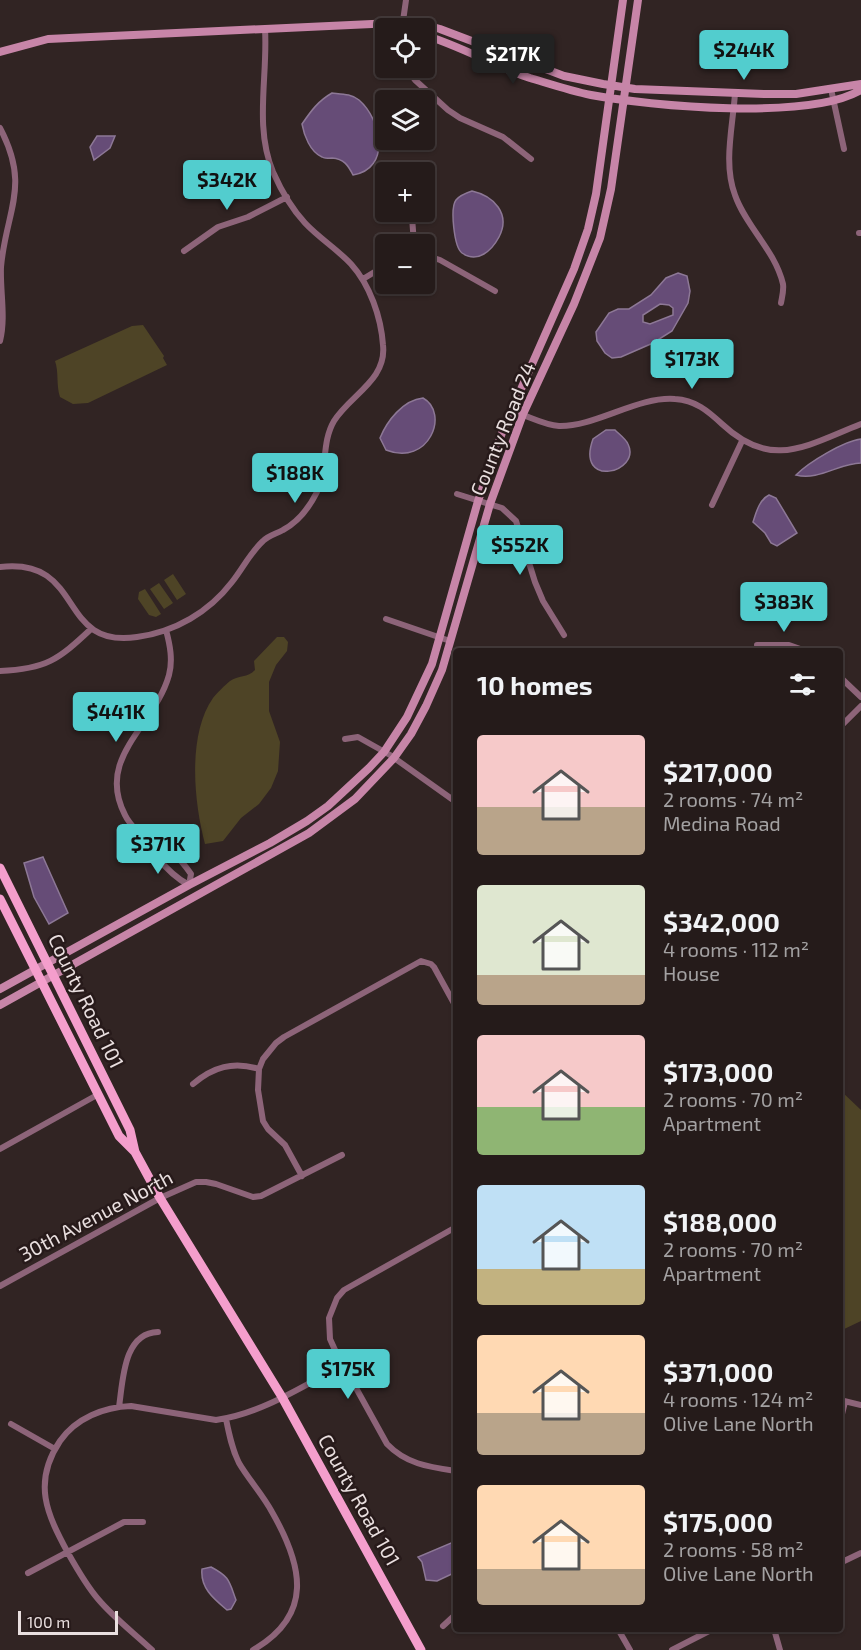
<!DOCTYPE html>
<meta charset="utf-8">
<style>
body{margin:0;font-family:"Exo 2",sans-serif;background:#2d2423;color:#f1f3f6;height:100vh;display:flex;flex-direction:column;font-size:22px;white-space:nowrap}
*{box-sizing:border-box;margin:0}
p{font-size:20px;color:#a3a1a2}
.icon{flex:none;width:33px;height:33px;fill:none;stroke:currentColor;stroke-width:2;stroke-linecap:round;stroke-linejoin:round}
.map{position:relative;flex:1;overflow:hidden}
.drawer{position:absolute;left:453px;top:648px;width:390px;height:984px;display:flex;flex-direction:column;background:#251b1a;border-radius:6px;box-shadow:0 2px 4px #0004,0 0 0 2px #423939}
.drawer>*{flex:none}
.fabs{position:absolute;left:375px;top:18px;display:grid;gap:12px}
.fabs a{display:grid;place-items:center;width:60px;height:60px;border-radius:6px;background:#251b1a;box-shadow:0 2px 4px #0004,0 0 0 2px #423939;font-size:30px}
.scale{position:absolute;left:18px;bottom:15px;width:100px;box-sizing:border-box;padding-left:6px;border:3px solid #e9dfdf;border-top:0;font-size:16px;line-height:21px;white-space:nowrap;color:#e9dfdf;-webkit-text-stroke:4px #271a1a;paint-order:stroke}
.price{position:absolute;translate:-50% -51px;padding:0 14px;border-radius:6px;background:#52cdce;color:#111;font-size:20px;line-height:39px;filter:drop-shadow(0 2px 3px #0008)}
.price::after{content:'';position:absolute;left:50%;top:36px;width:18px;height:14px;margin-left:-9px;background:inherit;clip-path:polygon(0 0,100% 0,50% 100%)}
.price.selected{background:#222;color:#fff}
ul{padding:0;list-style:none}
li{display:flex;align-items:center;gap:18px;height:150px;padding:0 24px}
li span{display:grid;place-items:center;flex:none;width:168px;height:120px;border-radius:6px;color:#555}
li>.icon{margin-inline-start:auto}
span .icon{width:72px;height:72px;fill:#fffc;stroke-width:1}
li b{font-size:26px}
h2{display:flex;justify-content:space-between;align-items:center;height:72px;padding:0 24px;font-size:26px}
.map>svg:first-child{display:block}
.green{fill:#4e4426}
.water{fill:#664c77;stroke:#8d7896;stroke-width:1.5;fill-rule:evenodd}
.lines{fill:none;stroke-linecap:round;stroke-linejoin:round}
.street{stroke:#8d6479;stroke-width:6}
.secondary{stroke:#c785a8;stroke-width:8}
.primary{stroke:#f49ecc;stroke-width:9}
.labels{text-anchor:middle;stroke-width:5;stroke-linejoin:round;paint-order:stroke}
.street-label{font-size:20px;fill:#e9dfdf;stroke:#271a1a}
</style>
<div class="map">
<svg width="861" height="1650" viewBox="0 0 861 1650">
<rect width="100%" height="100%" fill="#312423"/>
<path class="green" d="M143,325L164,356L163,358L167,365L88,403L73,404L60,397C56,385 59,372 55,361L132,326Z
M173,574L186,594L177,600L164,580Z
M159,583L173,603L164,609L150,589Z
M145,589L161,614L156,617L149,615L138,599L139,592Z
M277,637H284L288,642L287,651L276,665L269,682V711L280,742L278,771L271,788L259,804L241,818L223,841L205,844C194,803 187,735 213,698C217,693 225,685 230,681C238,675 248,678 255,670L254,661Z
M840,1090L861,1110V1321L840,1331Z"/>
<path class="water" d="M332,93C341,94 352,94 359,100C382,120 391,169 353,175C348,165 344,159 332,158C328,158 325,159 322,157C310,152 304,135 302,124C311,111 318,101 332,93Z
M97,136H115L110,148L94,160L90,147Z
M472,191C494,196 511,214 499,237C492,250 478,264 462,253C454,247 450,208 456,200C460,195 466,193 472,191Z
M678,273L687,276L690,291L688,303L672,331L653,343L621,357L612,358L605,353L597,341L596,332L609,313L618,309H629L651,295L666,278ZM660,304L669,305L673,308V315L650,324L643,322V315Z
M423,398C450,413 429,467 386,450L380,438C387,421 403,400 423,398Z
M606,430H615C619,434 626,439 628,444C642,473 575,489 593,439Z
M861,439V463C839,463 819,481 796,475C809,462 844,441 861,439Z
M769,495L776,498L797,533L777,546L771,543L765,533L753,522C756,513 759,500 769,495Z
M43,857L68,913L49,924L34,897L24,863Z
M451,1543L456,1547V1572L437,1581L426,1580L422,1562L418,1557Z
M211,1567C230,1577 229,1581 236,1600L231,1609L227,1610C214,1599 200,1588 202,1569Z"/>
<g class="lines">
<path class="street" d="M402,28L406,0
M406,68L415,80L448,110L460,118L503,137L531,159
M831,89L844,149
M735,93C733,126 723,163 735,195C746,227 775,250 783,284C784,290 782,297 781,303
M0,128C31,187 6,210 1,267C0,292 6,317 0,341
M412,217L414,244
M859,233H861
M184,251L218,227L248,217L287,197
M424,255L440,260L495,291
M363,279L386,265
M511,411C527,415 543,425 559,426C595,427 638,396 675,399C695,400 708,411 722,424C772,471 807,445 861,424
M457,494L502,508L516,521L535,582L543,601L564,635
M712,505L742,441
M0,567C86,557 56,649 137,637C175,632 209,612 232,582C243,568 250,553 263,541C269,535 276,534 283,530C298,522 309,508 317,492C328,470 321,443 334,421C350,395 387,380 383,345C381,317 370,285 351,264C337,249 319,238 305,223C292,209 281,190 273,172C254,126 268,76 265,29
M386,619L450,641
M166,630C170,645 173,660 169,675C155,726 95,757 125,815C129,824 138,832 145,840C149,845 151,851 155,855C164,866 177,879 189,885
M757,645H789L806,651
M0,671C46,669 58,660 91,629
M840,677L861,697
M840,727L861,706
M345,739L358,737L390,755L456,802
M148,844C168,845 180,858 191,874L189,885
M193,1084C213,1067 233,1061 259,1069
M0,1149L97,1095
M302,1176L285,1145L268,1129L263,1121L258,1090L259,1069L263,1059L276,1043L284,1037L421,961L431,964L434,967L456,1007
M456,1227L344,1290L337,1298L329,1318L330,1339L335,1350L387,1444C406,1464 429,1467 456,1471
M0,1286L160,1198L196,1182H206L216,1184L253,1197L261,1196L342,1155
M840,1400L861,1405
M119,1407C123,1381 123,1333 158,1332
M226,1419C229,1434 232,1449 239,1463C249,1480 263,1495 272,1512C303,1566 314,1615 253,1650
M840,1422L845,1402
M11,1424L55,1449
M840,1563L861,1553
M28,1573L124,1522H143
M443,1626L456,1614
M618,1629L630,1650
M774,1629L780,1650
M152,1650C134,1633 114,1618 98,1599C86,1585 77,1569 68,1553C47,1514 32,1483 60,1441C76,1418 104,1407 131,1406L216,1420C261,1414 303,1386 343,1365
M672,1650L713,1629"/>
<path class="secondary" d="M424,35C461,46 494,66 530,78C550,84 571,91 591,95C651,106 809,121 861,90
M0,52L48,39L415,22L440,29L564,76L603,84L635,89L764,94H796L861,84
M0,989L189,885L270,843L307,821L328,806L369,768L384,752L407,717L432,664L478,501L503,430L574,269L588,229L596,194L623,0
M0,1005L309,833L355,799L394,758L411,734L426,706L442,670L490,504L523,414L574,304L600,238L611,189L638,0"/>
<path class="primary" d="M0,868L130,1130L135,1152L160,1198L282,1397L421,1650
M0,899L119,1136L135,1152"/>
</g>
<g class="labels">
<g class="street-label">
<text transform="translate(503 429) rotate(-68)" y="7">County Road 24</text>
<text transform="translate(86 1001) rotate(64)" y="7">County Road 101</text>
<text transform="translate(96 1216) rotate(-28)" y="7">30th Avenue North</text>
<text transform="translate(359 1500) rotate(61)" y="7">County Road 101</text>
</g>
</g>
</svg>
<div class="fabs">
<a><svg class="icon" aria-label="locate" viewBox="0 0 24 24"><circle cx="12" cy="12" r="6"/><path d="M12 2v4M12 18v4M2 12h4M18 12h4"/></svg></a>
<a><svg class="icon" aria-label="layers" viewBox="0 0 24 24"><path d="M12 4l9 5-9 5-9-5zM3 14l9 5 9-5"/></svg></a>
<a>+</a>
<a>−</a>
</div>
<div class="scale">100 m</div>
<b class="price" style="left:744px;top:81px">$244K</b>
<b class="price selected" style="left:513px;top:85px">$217K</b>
<b class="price" style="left:227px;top:211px">$342K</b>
<b class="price" style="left:692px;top:390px">$173K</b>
<b class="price" style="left:295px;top:504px">$188K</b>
<b class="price" style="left:520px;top:576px">$552K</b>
<b class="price" style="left:784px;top:633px">$383K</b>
<b class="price" style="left:116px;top:743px">$441K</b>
<b class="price" style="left:158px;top:875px">$371K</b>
<b class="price" style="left:348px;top:1400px">$175K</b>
<section class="drawer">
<h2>10 homes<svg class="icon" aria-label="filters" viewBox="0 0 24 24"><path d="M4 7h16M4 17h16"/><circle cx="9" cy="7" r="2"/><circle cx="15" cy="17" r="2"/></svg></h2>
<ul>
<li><span style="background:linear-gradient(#f6c9c9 60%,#b9a48a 0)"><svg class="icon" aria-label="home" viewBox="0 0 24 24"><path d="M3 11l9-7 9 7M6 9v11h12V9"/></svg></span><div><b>$217,000</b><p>2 rooms · 74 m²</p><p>Medina Road</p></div></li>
<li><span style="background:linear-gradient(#dfe7d0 75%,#b9a48a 0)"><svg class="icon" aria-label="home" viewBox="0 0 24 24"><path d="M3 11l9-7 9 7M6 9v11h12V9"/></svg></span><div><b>$342,000</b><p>4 rooms · 112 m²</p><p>House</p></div></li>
<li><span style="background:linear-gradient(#f6c9c9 60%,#8fb573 0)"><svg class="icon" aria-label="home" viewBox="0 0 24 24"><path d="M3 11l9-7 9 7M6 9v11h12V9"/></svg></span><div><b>$173,000</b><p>2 rooms · 70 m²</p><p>Apartment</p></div></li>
<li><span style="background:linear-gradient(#bfe0f5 70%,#c2b280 0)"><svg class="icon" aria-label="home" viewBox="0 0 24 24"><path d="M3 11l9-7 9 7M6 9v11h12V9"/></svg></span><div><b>$188,000</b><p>2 rooms · 70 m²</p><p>Apartment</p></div></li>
<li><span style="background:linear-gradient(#ffd9b3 65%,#b9a48a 0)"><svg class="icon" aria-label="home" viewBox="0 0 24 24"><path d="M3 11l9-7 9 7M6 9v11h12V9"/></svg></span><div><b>$371,000</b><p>4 rooms · 124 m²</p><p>Olive Lane North</p></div></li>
<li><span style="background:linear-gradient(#ffd9b3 70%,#b9a48a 0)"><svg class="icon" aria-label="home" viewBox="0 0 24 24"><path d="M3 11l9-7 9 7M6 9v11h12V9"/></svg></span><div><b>$175,000</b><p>2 rooms · 58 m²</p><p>Olive Lane North</p></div></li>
</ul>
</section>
</div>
